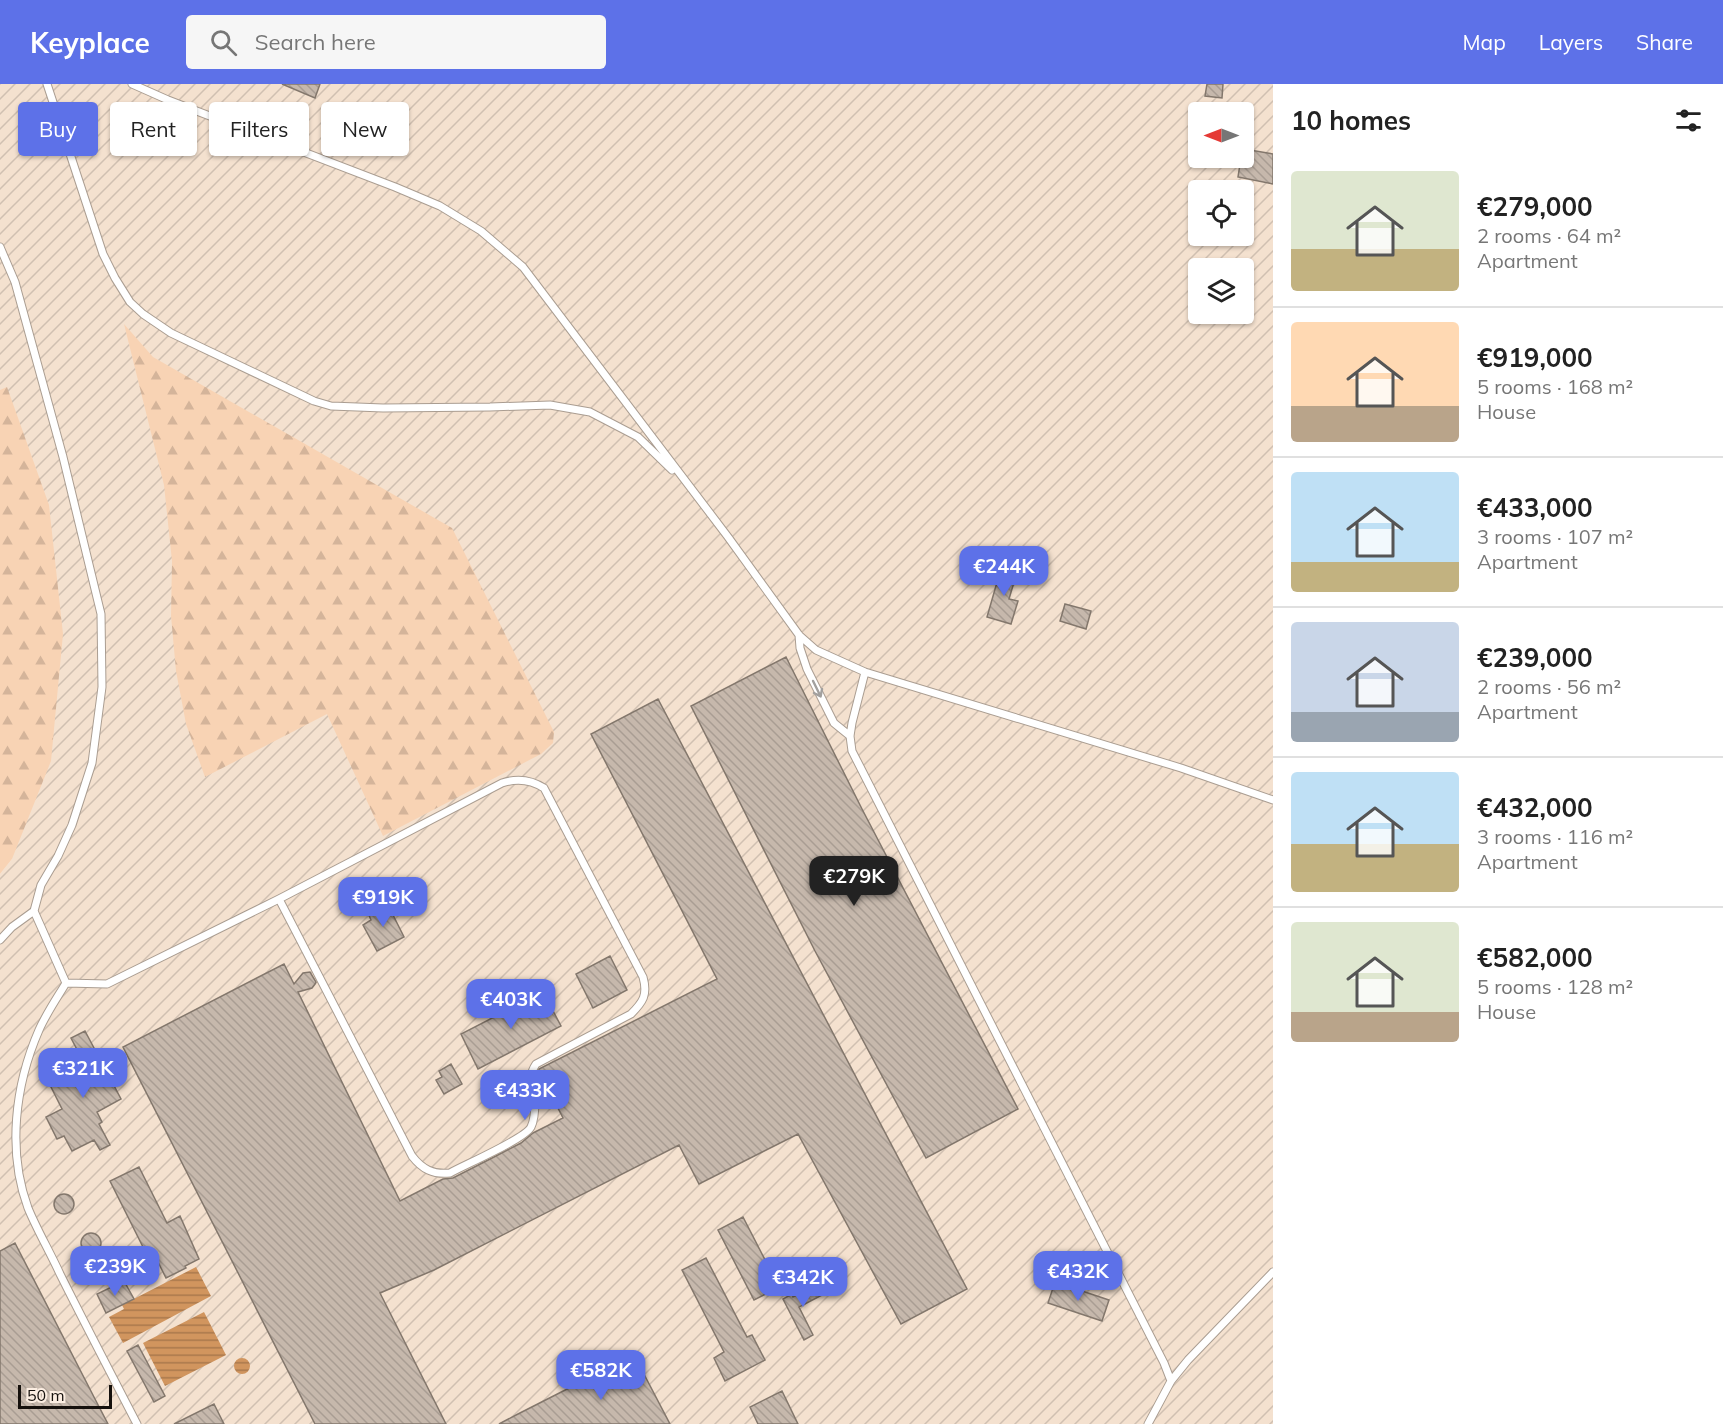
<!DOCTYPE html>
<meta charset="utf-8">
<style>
body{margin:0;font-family:Mulish,sans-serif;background:#f6f6f6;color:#222;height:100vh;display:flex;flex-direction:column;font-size:22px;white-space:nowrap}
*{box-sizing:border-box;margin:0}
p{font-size:20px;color:#767676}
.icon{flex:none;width:33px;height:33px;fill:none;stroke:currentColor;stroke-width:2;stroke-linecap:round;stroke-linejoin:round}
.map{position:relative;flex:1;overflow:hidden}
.side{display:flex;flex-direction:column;background:#fff;width:450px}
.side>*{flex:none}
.top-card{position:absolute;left:18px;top:18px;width:570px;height:54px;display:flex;gap:12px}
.needle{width:39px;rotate:270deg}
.fabs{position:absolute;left:1188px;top:18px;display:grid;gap:12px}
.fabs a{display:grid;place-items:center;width:66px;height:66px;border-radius:6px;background:#fff;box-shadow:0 2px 4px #0004;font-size:30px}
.scale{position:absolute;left:18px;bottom:15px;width:94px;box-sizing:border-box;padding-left:6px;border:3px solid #16110d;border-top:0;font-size:16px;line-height:21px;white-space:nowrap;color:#16110d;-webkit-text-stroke:4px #fceee2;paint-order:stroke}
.price{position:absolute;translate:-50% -51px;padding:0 14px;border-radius:12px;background:#5d71e8;color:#fff;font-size:20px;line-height:39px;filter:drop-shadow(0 2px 3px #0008)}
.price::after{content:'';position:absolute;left:50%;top:36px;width:18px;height:14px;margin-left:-9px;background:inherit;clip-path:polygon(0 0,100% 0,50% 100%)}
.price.current{background:#222;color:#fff}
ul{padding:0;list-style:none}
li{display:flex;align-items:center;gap:18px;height:150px;padding:0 18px}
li+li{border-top:2px solid #e0e0e0}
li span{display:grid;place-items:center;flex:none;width:168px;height:120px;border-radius:6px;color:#555}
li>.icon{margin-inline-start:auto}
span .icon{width:72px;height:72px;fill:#fffc;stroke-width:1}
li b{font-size:26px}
h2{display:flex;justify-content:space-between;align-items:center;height:72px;padding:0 18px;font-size:26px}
.tag{padding:0 21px;border-radius:6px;background:#fff;box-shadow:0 2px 4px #0004;font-size:21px;line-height:54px}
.tag.current{background:#5d71e8;color:#fff}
header{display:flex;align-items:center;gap:36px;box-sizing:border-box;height:84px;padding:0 30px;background:#5d71e8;color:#fff}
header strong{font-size:28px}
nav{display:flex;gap:33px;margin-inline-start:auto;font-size:21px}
.search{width:420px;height:54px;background:#f6f6f6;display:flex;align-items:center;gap:15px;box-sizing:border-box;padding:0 21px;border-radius:6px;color:#767676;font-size:22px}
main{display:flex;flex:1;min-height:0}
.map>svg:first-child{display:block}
.industrial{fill:url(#industrial-furrows);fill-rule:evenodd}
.forest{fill:url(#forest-firs)}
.water{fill:url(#water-rules)}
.building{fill:url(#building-back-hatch);stroke:#83776c;stroke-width:1.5}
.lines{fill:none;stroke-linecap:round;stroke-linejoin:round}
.service-casing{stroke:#aa9d91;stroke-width:9}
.service{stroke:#fff;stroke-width:7}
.oneway{stroke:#a2a09e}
</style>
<header>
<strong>Keyplace</strong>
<div class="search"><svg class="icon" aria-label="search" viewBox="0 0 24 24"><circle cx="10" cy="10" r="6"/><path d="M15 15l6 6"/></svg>Search here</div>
<nav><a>Map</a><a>Layers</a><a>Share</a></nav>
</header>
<main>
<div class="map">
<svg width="1273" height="1340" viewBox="0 0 1273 1340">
<defs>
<pattern id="industrial-furrows" width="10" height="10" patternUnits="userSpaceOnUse" patternTransform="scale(1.5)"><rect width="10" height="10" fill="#f4e1cf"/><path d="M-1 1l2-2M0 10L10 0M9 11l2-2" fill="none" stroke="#d0c0b1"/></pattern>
<pattern id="forest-firs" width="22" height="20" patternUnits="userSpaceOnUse" patternTransform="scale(1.5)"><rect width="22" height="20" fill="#f8d3b4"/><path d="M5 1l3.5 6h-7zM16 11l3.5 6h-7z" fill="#d4b49a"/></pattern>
<pattern id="water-rules" width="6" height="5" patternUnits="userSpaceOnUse" patternTransform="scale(1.5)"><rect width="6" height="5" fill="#d1955e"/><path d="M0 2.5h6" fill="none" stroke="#a9784c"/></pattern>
<pattern id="building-back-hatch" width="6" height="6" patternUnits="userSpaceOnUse" patternTransform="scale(1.5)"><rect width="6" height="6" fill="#c6b8ac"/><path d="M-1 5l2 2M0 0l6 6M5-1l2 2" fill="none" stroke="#a99d93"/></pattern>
</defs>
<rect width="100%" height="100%" fill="#fceee2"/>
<path class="industrial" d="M0,0H1273V1340H0V790L12,775L0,306ZM1198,28H1244V74H1198ZM1198,106H1244V152H1198ZM1198,184H1244V230H1198Z"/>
<path class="forest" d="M124,240L153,273L452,444L554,648L553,659L541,670L383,752L327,630L205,693L186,640L176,587L171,532L172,477L164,401Z
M7,303L49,421L63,550L51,677L12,775L0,790V306Z"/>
<path class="water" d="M196,1183L211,1212L123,1259L109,1233L124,1225L122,1221Z
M204,1228L226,1271L165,1302L143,1259Z
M234 1282a8 8 0 1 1 16 0a8 8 0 1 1-16 0Z"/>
<path class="building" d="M282,0H320L315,14Z
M1207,0H1223L1222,14L1205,12Z
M1244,65L1273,70V100L1238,93L1241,74H1244Z
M1002,481L1018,485L1009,515L1018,517L1011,540L987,533Z
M1065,520L1091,527L1086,545L1060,537Z
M786,573L862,725L1018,1025L926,1074L815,867L691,622Z
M658,615L967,1205L901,1240L798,1050L699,1100L679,1061L434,1186L380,1209L446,1340H315L123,963L284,880L294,900L303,889L310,888L316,898L315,900L312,904L298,908L400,1117L443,1095L453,1094L496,1072L521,1059L533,1049L563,1034L539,987V985L717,895L591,650Z
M387,819L404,853L377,867L363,841L371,836L368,829Z
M610,872L627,906L593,924L576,890Z
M543,908L561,942L478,985L461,950Z
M85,947L121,1015L97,1028L102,1038L99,1040L110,1061L100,1066L94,1056L72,1067L64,1052L57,1055L46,1033L62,1025L48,997L84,979L71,954Z
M451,980L462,1000L444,1010L436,996L442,993L439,987Z
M139,1083L167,1139L180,1132L199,1175L185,1182L186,1184L166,1194L158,1178L152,1181L110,1097Z
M54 1120a10 10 0 1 1 20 0a10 10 0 1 1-20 0Z
M743,1133L779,1203L754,1216L718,1146Z
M81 1159a10 10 0 1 1 20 0a10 10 0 1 1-20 0Z
M15,1159L95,1315L108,1340H0V1167Z
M706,1174L747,1253L752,1251L765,1276L725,1297L714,1274L724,1268L682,1186Z
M124,1197L134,1215L106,1229L97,1210Z
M1055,1198L1109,1216L1102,1237L1048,1219Z
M820,1199L826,1209L799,1223L813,1251L804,1256L783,1215L792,1210L793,1213Z
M138,1261L165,1312L154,1318L127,1267Z
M634,1271L670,1340H499L518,1330Z
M782,1307L798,1340H758L750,1323Z
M214,1320L224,1340H174Z"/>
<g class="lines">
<g class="service-casing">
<path id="service" d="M47,0L103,170L115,194L130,218L143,230L171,249L314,317L331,322L383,324L490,323L550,321L567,324L590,328L638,353L672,386
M132,0L168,16L395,103L440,122L481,147L523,183L728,453L799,551L816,566L865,588L1181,684L1273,716
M0,163L15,198L63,373L101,530L102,603L92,679L72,741L58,772L41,801L34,827L66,899C57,914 46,930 39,946C15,1001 7,1067 28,1124C37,1146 50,1168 60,1190C85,1240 111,1290 137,1340
M799,551L800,564L807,585L834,639L850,652
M865,588L852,639L850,652L852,667L1164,1279L1171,1297
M0,856L12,843L34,827
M66,899L107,900L279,815L502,699C517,694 530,695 544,704L643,893C648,911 643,918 631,930L536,980C526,995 535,1001 535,1016C535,1024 535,1035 531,1043C525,1055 464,1081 450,1089C433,1091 422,1085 412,1072L279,815
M1148,1340L1171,1297L1188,1276L1273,1188"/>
</g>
<use href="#service" class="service"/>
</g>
<defs><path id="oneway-shaft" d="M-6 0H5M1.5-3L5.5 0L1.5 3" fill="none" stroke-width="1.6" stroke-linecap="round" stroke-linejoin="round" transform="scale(1.5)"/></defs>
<use class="oneway" href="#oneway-shaft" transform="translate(817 605) rotate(64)"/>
</svg>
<div class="fabs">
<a><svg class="needle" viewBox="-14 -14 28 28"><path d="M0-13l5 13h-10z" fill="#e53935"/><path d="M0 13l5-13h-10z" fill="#767676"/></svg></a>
<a><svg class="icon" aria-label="locate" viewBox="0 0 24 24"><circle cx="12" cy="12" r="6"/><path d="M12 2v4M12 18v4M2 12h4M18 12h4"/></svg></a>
<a><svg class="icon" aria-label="layers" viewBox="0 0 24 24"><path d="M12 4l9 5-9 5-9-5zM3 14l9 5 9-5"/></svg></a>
</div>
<div class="scale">50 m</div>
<b class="price" style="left:1004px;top:513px">€244K</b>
<b class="price current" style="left:854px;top:823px">€279K</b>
<b class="price" style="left:383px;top:844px">€919K</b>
<b class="price" style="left:511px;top:946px">€403K</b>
<b class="price" style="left:83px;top:1015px">€321K</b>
<b class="price" style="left:525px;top:1037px">€433K</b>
<b class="price" style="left:115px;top:1213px">€239K</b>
<b class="price" style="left:1078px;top:1218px">€432K</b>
<b class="price" style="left:803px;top:1224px">€342K</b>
<b class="price" style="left:601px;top:1317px">€582K</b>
<div class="top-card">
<a class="tag current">Buy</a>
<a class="tag">Rent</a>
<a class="tag">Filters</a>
<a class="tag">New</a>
</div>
</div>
<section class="side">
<h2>10 homes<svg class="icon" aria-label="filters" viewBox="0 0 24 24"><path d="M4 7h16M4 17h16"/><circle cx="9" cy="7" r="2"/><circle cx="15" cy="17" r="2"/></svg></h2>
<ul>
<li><span style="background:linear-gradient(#dfe7d0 65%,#c2b280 0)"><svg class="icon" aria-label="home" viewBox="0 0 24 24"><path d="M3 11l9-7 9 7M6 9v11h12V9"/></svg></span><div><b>€279,000</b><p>2 rooms · 64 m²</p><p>Apartment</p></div></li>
<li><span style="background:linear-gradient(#ffd9b3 70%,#b9a48a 0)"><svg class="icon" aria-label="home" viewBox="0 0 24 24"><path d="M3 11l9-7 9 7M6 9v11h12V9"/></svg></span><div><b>€919,000</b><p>5 rooms · 168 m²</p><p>House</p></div></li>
<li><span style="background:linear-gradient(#bfe0f5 75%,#c2b280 0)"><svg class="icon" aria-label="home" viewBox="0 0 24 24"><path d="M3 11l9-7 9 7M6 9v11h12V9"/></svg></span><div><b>€433,000</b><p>3 rooms · 107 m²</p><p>Apartment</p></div></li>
<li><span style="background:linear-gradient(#c9d6e8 75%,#9aa5b1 0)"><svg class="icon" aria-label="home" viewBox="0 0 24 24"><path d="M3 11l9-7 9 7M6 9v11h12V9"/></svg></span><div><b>€239,000</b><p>2 rooms · 56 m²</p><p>Apartment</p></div></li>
<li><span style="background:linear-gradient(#bfe0f5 60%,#c2b280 0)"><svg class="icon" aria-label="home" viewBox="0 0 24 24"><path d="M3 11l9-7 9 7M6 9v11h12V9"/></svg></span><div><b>€432,000</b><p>3 rooms · 116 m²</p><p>Apartment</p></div></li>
<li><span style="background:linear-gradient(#dfe7d0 75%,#b9a48a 0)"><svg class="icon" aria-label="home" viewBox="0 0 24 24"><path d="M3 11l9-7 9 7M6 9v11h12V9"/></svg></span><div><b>€582,000</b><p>5 rooms · 128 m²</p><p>House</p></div></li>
</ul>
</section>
</main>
